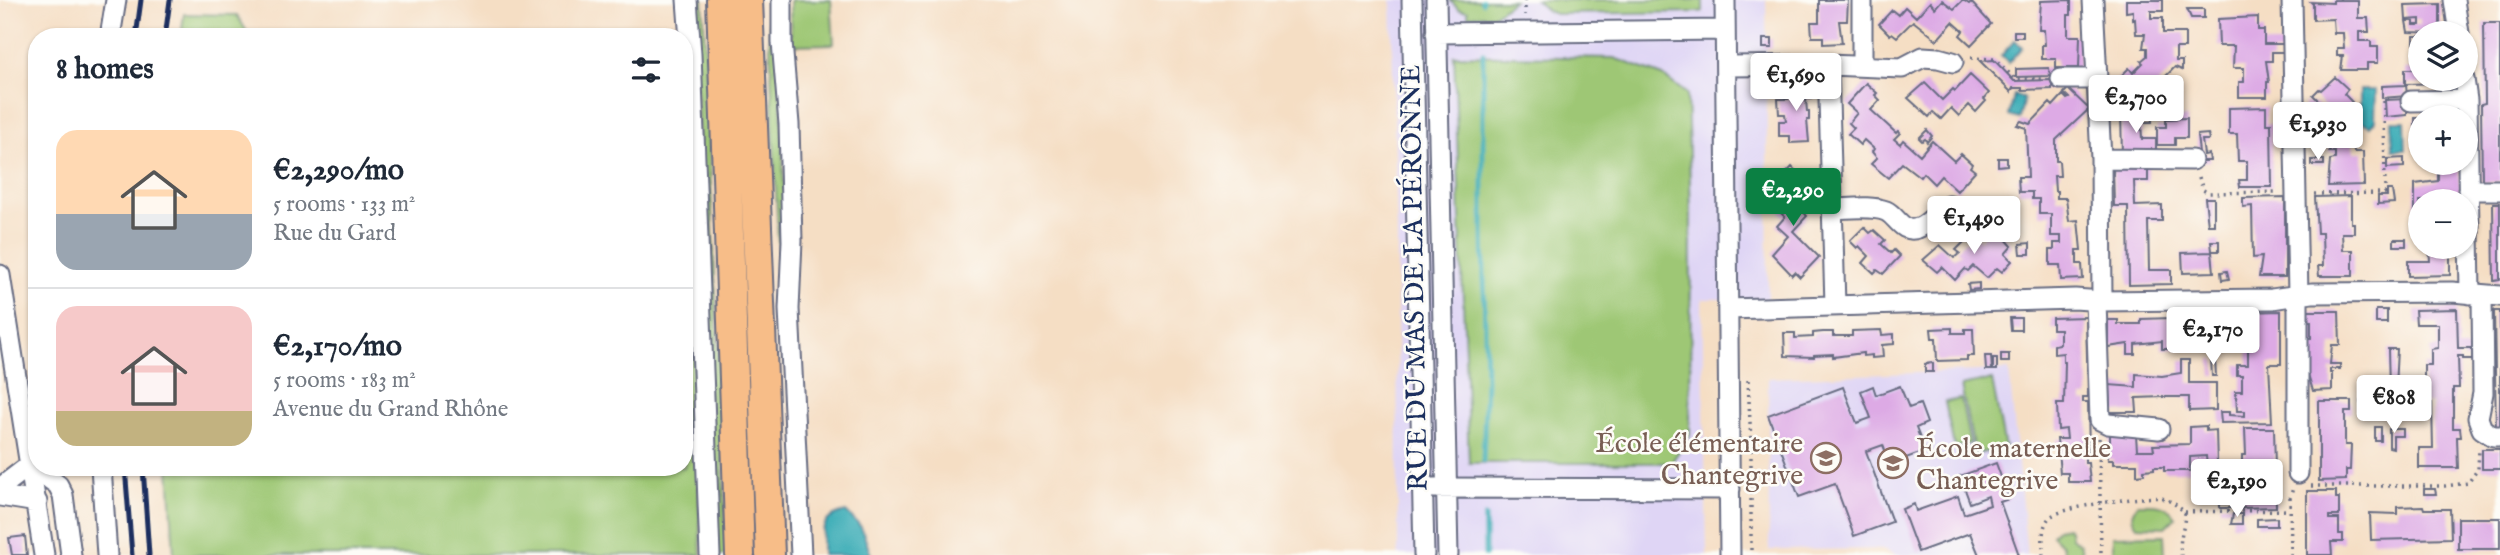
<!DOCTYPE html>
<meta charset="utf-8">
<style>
body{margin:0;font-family:"IM FELL English",serif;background:#f6f6f7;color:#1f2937;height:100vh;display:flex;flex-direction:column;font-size:26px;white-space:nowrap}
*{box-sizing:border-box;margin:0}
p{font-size:23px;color:#747a83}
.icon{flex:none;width:38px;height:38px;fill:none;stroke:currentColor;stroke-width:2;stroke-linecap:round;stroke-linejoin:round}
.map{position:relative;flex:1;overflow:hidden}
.drawer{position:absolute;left:28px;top:28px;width:665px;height:448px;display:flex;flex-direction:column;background:#fff;border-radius:28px;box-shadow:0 2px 5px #0004}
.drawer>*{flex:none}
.controls{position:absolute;left:2408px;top:21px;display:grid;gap:14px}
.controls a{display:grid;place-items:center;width:70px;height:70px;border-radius:50%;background:#fff;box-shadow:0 2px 5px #0004;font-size:35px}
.price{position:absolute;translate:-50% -60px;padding:0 16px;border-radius:7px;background:#fff;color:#222;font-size:23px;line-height:46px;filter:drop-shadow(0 2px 4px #0008)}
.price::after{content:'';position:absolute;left:50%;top:42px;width:21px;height:16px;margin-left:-10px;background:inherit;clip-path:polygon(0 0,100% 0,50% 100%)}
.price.on{background:#0b8043;color:#fff}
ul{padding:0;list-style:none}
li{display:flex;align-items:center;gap:21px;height:175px;padding:0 28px}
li+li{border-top:2px solid #e0e1e3}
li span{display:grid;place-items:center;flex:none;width:196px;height:140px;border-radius:21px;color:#555}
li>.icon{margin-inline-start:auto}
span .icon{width:84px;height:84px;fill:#fffc;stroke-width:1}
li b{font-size:30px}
h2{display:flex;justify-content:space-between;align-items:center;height:84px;padding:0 28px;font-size:30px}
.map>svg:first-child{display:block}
.built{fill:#dfd5f5}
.green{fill:#9ec774;stroke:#5c7b69;stroke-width:2}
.water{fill:#3cadb7;stroke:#2c6e8a;stroke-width:2}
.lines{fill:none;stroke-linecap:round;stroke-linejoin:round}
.stream{stroke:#3cadb7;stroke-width:5}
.building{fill:#ddaae5}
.minor-casing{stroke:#676c82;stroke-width:23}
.highway-casing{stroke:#676c82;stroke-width:32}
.path{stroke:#676c82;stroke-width:3.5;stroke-dasharray:2 5;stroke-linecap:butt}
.minor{stroke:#fff;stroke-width:19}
.highway{stroke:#f7bd88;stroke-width:28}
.rail{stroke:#1b2f5e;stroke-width:5}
.labels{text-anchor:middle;stroke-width:5;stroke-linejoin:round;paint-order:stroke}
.street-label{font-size:28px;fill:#1b2f5e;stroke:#fdfcf7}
.education-label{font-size:28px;fill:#785e54;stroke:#fdfcf7;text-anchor:end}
</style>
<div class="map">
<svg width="2500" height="555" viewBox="0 0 2500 555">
<rect width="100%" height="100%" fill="#fdfcf7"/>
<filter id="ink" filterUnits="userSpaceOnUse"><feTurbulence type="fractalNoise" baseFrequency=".0143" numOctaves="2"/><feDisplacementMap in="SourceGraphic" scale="14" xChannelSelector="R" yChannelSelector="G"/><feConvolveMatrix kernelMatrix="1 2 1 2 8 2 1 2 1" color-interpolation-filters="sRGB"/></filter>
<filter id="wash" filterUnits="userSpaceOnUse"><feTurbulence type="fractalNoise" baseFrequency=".00686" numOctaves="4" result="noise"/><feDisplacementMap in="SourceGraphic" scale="28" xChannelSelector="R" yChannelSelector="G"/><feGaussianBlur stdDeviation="1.57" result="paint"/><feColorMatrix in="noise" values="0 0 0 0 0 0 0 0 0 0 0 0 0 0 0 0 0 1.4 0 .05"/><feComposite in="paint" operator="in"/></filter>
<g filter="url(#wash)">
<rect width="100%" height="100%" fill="#f5dec4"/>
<path class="built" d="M1391,0H1766L1768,299H1702L1707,555H1398L1397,230Z
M2009,370L2027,555H1896L1883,549L1769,550L1768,378Z"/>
<path class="green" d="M693,0H703L727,555H715Z
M768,0H778L786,249L781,314Z
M790,0H831L834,44L791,45Z
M1450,0H1514L1494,15L1468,16V11L1458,9Z
M1536,0H1703V12L1555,14L1547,11Z
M184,14L237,15L250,37H181Z
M1454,55L1614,58L1663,76L1687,94L1691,214L1690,435L1671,463H1469Z
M692,295L701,555H174L169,467H684V297Z
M1992,380L2005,448L1975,454L1961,386Z
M1961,399L1970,444L1954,447L1945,402Z
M2138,504C2154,504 2166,502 2175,517L2165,527L2137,526C2130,516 2131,513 2138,504Z
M2067,527L2070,530L2071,538L2080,544L2083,555H2064L2062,545L2052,535L2057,529Z
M2164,535L2165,555H2113V536Z"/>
<path class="water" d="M2015,40L2022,47L2008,63L2001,56Z
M2360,90H2376L2375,120L2370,126L2360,121Z
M2014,95L2024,98L2019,119L2009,116Z
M2392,121H2405L2406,150H2393Z
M846,512L861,527L871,555H822C823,531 818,518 846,512Z"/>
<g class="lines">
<path class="stream" d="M1482,0V2
M1483,53V230L1486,381L1483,461
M1485,555V517"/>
</g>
<g id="blocks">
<path class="building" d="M1819,0H1848L1847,21H1839L1842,43L1823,44V37H1812L1811,22H1819Z
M1942,0L1954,9L1963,0L1969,4L1971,2L1991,24L1971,45L1960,35L1963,31L1953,22L1937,40L1913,21L1897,37L1892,33L1890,35L1879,24L1892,10L1898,15L1905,7L1916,17L1930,2L1935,8Z
M2071,0V15H2068V36H2080L2079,68H2056V59H2042V45H2045L2044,30H2039L2041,1Z
M2126,0H2163V11H2151V18H2163V33H2185V48H2176V61H2182V70L2175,67L2151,91L2145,85L2135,95L2118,79L2129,68L2133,73L2143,63L2141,61L2147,56V48H2143L2145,34H2136L2135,19L2133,20V11L2126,12Z
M2333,0H2358V18H2368L2369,32H2359V41H2371V47H2378V63H2367V70H2341L2343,56H2337V48H2344L2343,33H2334L2333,19L2313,20V4L2311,2L2333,3Z
M2440,4V33L2408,32L2406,21H2414V25H2420V19L2406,20L2405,5Z
M2187,9H2204V18H2191Z
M2258,17V30H2264V44H2283V52H2272V61H2266L2269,82H2267V97H2239V82H2244V68H2233L2234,46H2219L2218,19Z
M2484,23H2500V182H2482L2481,104L2485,103Z
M2014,31H2023V37H2014Z
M2414,36H2420V44H2414Z
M1763,39H1772V48H1763Z
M1994,60L2014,81L2052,80V89L2022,90V88H2013L2011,92L1980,61Z
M2049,68L2050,76L2016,77V69Z
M2405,69H2420V79H2447V83L2405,84Z
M1970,75L1989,93L1984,99L1986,101L1976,112L1969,105L1959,116L1951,108L1941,119L1933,112L1929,117L1908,98L1925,83L1942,100L1953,89L1955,91Z
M2335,77L2348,89L2344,94L2352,102L2347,108L2351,112L2341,123L2313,95L2319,89L2321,90Z
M1811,83V99H1806L1807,112H1809V120H1807L1809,142L1790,143V136H1779V121H1786L1785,114H1779L1778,99H1788V84Z
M1866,83L1877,93L1875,95L1880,100L1871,110L1896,133L1898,131L1900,133L1894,139L1900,144L1903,140L1920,155L1932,141L1954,161L1961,154L1972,164L1970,167L1975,171L1957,191L1941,176L1934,184L1923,173L1920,177L1902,163L1888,178L1871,164L1877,158L1872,152L1874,149L1864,140L1860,145L1848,134L1854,128L1849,123L1857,113L1847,104Z
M2406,85L2407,96L2382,98V86Z
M2068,89L2089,109L2056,140V161H2059L2060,176H2054L2055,191H2057V198H2066L2069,221L2078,220L2081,250H2077V264H2082L2083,279L2061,280L2060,265H2050V250H2054V243H2061V236H2051V214H2039V199H2032V192H2019L2018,177H2028L2026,128L2017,125L2021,121L2030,124L2050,103L2053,106L2063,95L2067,99L2069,98L2064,93Z
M2407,99V115L2386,117L2385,100Z
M2304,104H2318L2319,113H2304Z
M2266,107V124H2271L2272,187H2240L2239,180H2247V161H2238L2237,134H2229V108Z
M2151,113L2152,122H2141L2142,139H2156V154H2122L2121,114Z
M2187,118V138H2175V145H2157V127H2166V119Z
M2415,118H2420V137H2415Z
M1927,130L1932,136L1927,142L1925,139L1922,141L1919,138Z
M2351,132L2354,152H2363L2364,185L2328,186L2330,160L2335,159V152H2329L2330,133Z
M2305,133H2316V142H2305Z
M2208,134L2209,140H2202L2204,155L2209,154L2210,161H2200L2197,135Z
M1998,158H2007V165L1998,166Z
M2404,158V167L2387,168V159Z
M2311,160H2324V165H2311Z
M2438,163H2459V196H2449V201H2420V211L2415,212V184L2438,181Z
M2148,165V181H2134L2135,206L2162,205V221H2148L2149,270H2171V284L2129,285L2128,206H2114L2113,166Z
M1792,167L1807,183L1793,199L1807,216L1793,231L1819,257L1800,277L1795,272L1792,275L1772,254L1788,236L1777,226L1785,217L1780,212L1788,204L1777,194L1785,185L1780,180Z
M2387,190H2392L2394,203L2378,204V196H2387Z
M1988,196L1997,204L1999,202L2011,213L2007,216L1995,205L1989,212L1980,204Z
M2351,196V223H2354V233H2342L2343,250H2353V276H2319L2318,266H2323L2322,233H2317L2315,197Z
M2285,197V277H2259L2262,257L2253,258L2252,206L2243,207V198Z
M2205,198H2214V225H2208Z
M2493,203H2500V280L2494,281Z
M1864,227L1870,233L1874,230L1885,240L1881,244L1891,253L1894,250L1900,256L1883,274L1877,270L1874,273L1863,263L1869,256L1859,246L1857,248L1850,241Z
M1988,229L1994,234L1998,230L2012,246L2005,254L2012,261L2002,272L1997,268L1987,278L1973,266L1968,271L1965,269L1955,280L1942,267L1937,272L1923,260L1940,245L1954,258L1960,253L1956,250L1966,240L1971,244L1977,237L1980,240Z
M2394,239H2406V246H2394Z
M2211,241H2219V251H2212Z
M2030,243V254H2021L2020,244Z
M2429,247H2450V275L2408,276V261H2430Z
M2212,252L2214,272L2183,273L2182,253Z
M2227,271L2229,279L2222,280L2221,272Z
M1979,283V289L1969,290L1968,284Z
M2457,309L2458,348H2472V359H2463V356H2458L2459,388H2453V428H2460L2461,437H2457L2458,468H2419V448H2433L2432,403H2418V396H2413L2412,390L2424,388V365H2431V349L2438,348V324H2416L2415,310Z
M2376,310H2387V323H2376Z
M2281,311V364H2269L2272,422L2221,423L2220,412H2229V415L2245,416V411H2237L2236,391H2242V375H2237V365H2248V312Z
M2307,311H2339L2340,345H2332L2330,364H2340V369H2330V373H2332V390L2313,391L2308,374L2307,338H2311V321H2307Z
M2494,311H2500V432H2496Z
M2086,317L2088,397H2083V402H2088L2089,455H2085V463H2088L2090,482H2068V473H2060L2057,439H2067L2066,429L2058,430L2057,404H2064L2065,362H2063V353L2054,354V345L2060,344V329H2052V318Z
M2010,318H2021V330H2011Z
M2171,318V323H2187L2188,342H2180L2181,349H2162V341L2135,344V354H2128V344L2108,347V320H2118V324H2141V319Z
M1952,328V333H1965V329H1973L1974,356H1967V360L1937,361L1936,338H1932L1931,329Z
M1881,330L1882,335L1894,334V344L1882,345L1883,357L1872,358V355L1863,356V353L1833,357V354L1814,355V357L1785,356L1784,333H1795V338L1813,337V333L1823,332H1833V336H1852V331Z
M2388,349H2397L2395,388H2389Z
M2001,354H2009V362H2001Z
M1985,356H1991L1992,370H1986Z
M1993,358H1997V370H1993Z
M2211,359H2215L2216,376H2212Z
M2181,360H2189V383H2216V410L2189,411V397H2163L2136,398L2137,412H2110L2109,385L2136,387V374L2162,376L2181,373Z
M1933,363V372H1925V364Z
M1873,386L1876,395L1900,386L1909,408L1920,404L1927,423L1916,428L1925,451L1890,464L1883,445L1866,451L1892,522L1854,536L1835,484L1799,497L1768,415L1843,387L1857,423L1871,418L1861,391Z
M2319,401H2351V412H2345V445H2351L2350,470H2346V480L2319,481Z
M2360,401H2381V406L2360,403Z
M2206,426V431L2216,430L2217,466H2207L2206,456L2190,457V471H2164V467H2154V469L2144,470V474L2137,475V464H2113V460H2108L2107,451H2110V433L2136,435L2137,450H2154L2153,445L2190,444V427Z
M2375,427H2381V441H2375Z
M2245,428H2274L2276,507L2241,508V489H2244V481H2241V473H2247V465H2242V455H2246Z
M2389,429H2403V436H2393V448L2389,447Z
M2482,449H2500V469H2482Z
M1996,463L2009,499L2000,502L2019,555H1979L1970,533L1918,552L1902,509L1914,504L1916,511L1958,496L1964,514L1990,505L1988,496L1970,503L1960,476Z
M2424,489H2435L2436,494H2424Z
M2307,491H2336V498H2339V516H2329V519H2339V534H2343V542H2331L2332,555H2307Z
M2220,504H2234V508H2220Z
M2423,506L2424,509H2450L2451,538L2371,540L2370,513L2397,514V507Z
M2233,514H2242V524H2231Z
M2277,518V526H2257V519Z
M2458,518H2500V549H2458Z
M25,536L27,555H12L9,538Z"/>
</g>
</g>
<g filter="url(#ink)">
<use href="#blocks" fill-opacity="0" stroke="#676c82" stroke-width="2"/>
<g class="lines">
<g class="minor-casing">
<path id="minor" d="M687,0L691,54L710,555
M782,0V42L789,124L792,241L789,309L801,555
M1412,0L1424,555
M1436,0L1448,555
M1725,0L1730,555
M2093,0L2101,159L2102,301
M2292,0L2298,295V473
M2454,0L2459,33
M1436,33L1725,30
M110,37L116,0
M1828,65L1902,68L1923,57L1938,58L1953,62
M1862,65V0
M1726,66L1828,65L1835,305
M2061,79H2096
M2464,79L2467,100L2470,294
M2411,101L2467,100
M2101,159L2192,160
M2468,190H2500
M1831,209C1848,209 1870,205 1886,211C1897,216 1902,234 1918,228C1930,224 1937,211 1949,206L1957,208L1970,221
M0,275L44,555
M2482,296L2483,393L2478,418L2482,429L2493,436H2500
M2096,301L2100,420L2108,424L2159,429
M1728,309L2075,299L2102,301L2272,299L2312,293L2452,292L2500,296
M101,467L107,555
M0,488L30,465L58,485L63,495L71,555
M1434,488L1730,489
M0,496L37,502"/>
</g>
<g class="highway-casing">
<path id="highway" d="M721,0L740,555
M748,0L770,555"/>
</g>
<path class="path" d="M1525,0V15
M1971,58L1995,59L2015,79H2045
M2199,177L2203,190L2209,193L2278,192
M2314,194L2385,193L2384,99H2393
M1748,380L1751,443V555
M2099,438L2101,555
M2311,486H2445L2468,483L2478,469L2479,448
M2185,512L2290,510
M2043,555C2043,544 2041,527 2049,518C2059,507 2146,495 2161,498C2171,500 2177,506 2185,512C2185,527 2178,539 2181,555
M2291,555L2290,498L2293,488"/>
<use href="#minor" class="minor"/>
<use href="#highway" class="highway"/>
<path class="rail" d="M136,37L141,0
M165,37L170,0
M125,467L132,555
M143,467L149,555"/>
</g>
</g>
<defs>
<g id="school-ring" transform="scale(1.575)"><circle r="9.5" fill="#fdfcf7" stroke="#8d6e63" stroke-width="1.5"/><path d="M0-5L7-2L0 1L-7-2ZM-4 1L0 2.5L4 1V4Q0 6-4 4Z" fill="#8d6e63"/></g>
</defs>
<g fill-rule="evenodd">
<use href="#school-ring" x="1826" y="458"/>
<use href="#school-ring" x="1893" y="463"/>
</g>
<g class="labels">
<g class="street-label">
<text transform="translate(1413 278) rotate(-91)" y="10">RUE DU MAS DE LA PÉRONNE</text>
</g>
<g class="education-label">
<text x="1803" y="452">École élémentaire<tspan x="1803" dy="32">Chantegrive</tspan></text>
<text x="1916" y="457" text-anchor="start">École maternelle<tspan x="1916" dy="32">Chantegrive</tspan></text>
</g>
</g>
</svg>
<div class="controls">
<a><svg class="icon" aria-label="layers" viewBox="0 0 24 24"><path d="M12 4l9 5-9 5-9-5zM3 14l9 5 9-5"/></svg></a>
<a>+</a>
<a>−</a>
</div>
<b class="price" style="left:1796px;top:113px">€1,690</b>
<b class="price" style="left:2136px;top:135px">€2,700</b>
<b class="price" style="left:2318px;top:162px">€1,930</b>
<b class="price on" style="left:1793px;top:228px">€2,290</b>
<b class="price" style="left:1974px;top:256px">€1,490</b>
<b class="price" style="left:2213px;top:367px">€2,170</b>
<b class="price" style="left:2394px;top:435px">€808</b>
<b class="price" style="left:2237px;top:519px">€2,190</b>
<section class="drawer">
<h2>8 homes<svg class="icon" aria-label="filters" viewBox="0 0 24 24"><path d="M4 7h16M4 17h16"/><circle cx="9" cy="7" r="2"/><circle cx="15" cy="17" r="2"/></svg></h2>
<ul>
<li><span style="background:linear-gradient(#ffd9b3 60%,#9aa5b1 0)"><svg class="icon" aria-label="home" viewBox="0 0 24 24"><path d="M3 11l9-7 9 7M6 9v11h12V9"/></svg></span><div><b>€2,290/mo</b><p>5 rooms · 133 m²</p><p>Rue du Gard</p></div></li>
<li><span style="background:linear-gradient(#f6c9c9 75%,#c2b280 0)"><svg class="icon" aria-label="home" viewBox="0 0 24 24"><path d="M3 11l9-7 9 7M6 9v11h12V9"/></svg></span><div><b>€2,170/mo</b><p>5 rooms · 183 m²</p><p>Avenue du Grand Rhône</p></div></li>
</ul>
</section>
</div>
